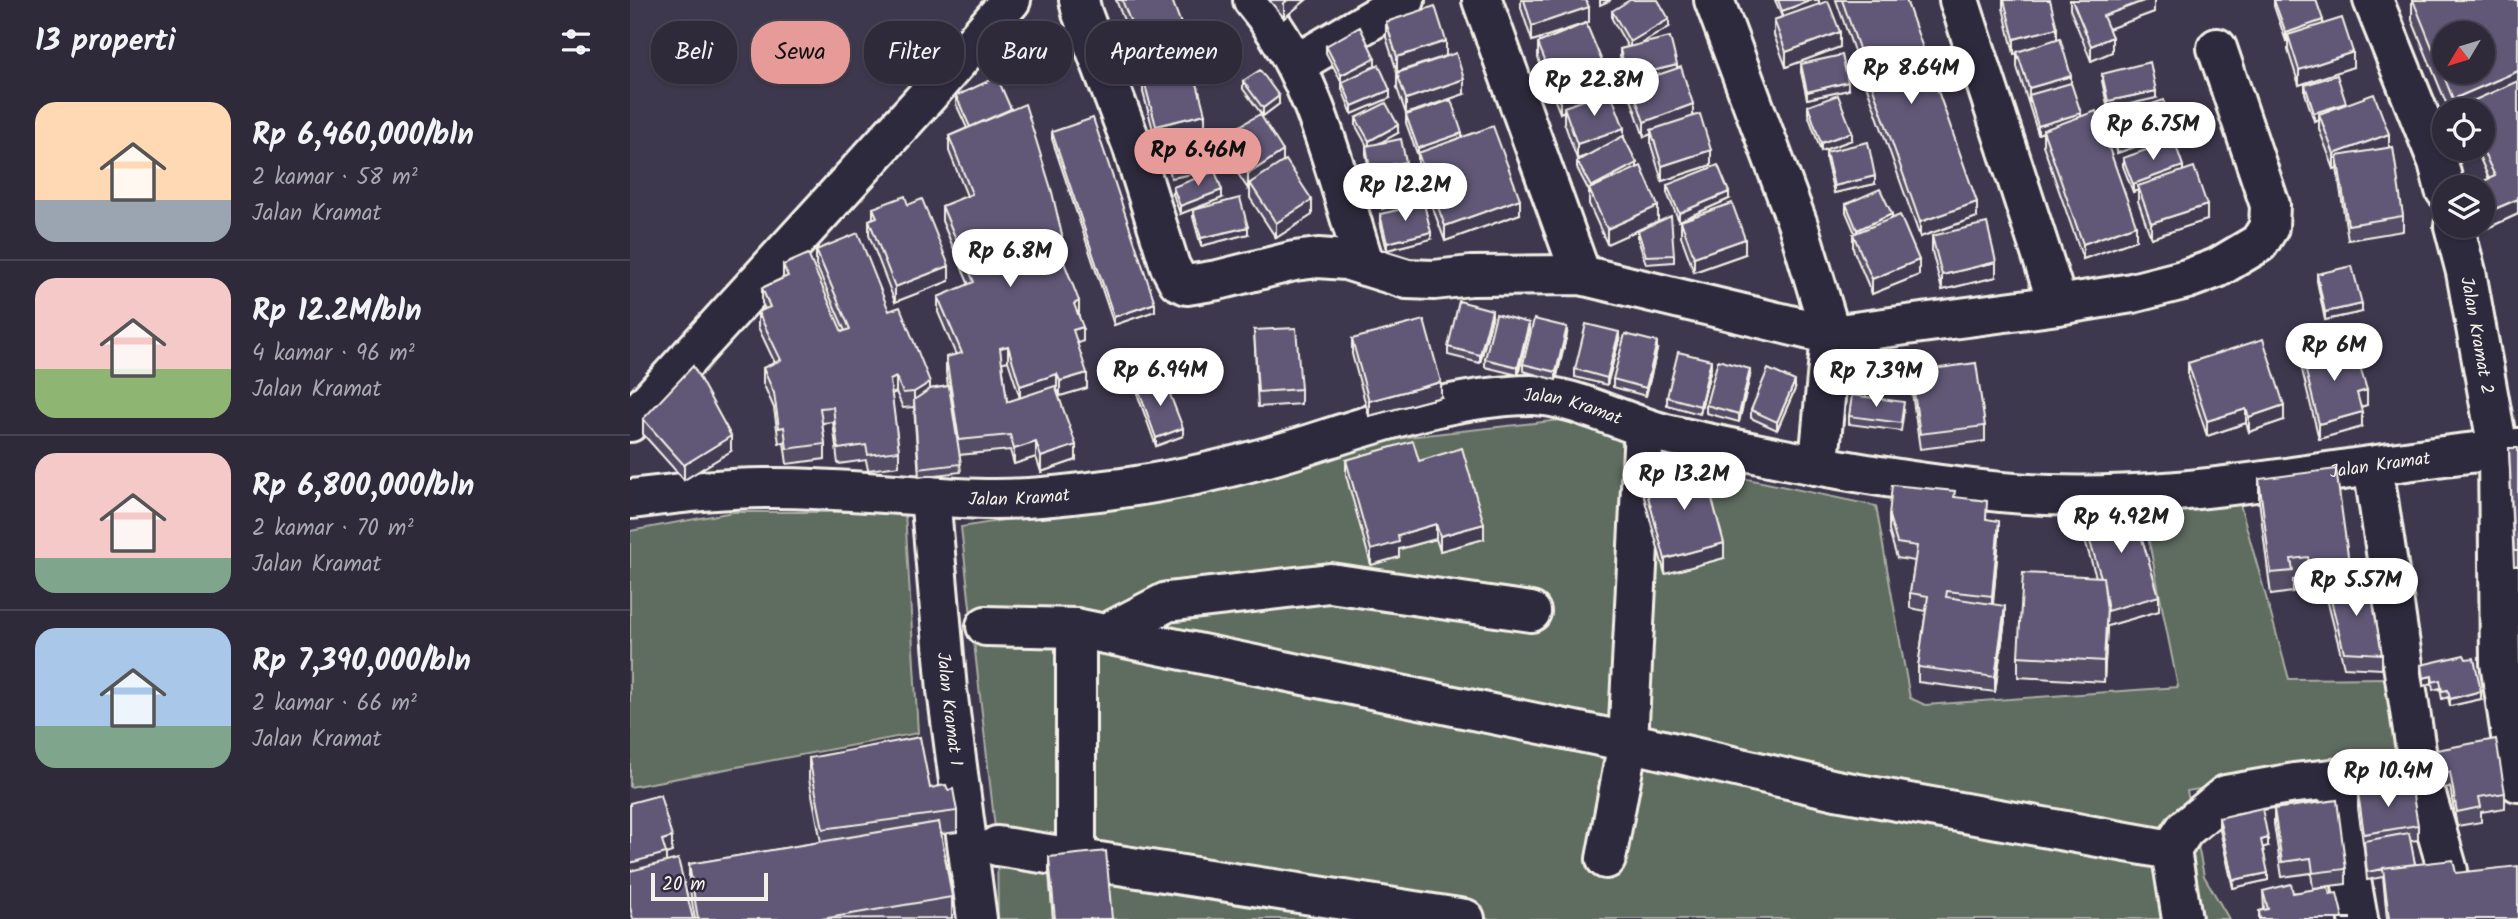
<!DOCTYPE html>
<html lang="id">
<meta charset="utf-8">
<style>
body{margin:0;font-family:Kalam,sans-serif;background:#3a3645;color:#f1f3f6;height:100vh;display:flex;flex-direction:column;font-size:26px;white-space:nowrap}
*{box-sizing:border-box;margin:0}
p{font-size:23px;color:#a7a7af}
.icon{flex:none;width:38px;height:38px;fill:none;stroke:currentColor;stroke-width:2;stroke-linecap:round;stroke-linejoin:round}
.map{position:relative;flex:1;overflow:hidden}
.drawer{display:flex;flex-direction:column;background:#2e2a3a;width:630px}
.drawer>*{flex:none}
.top-card{position:absolute;left:21px;top:21px;width:665px;height:63px;display:flex;gap:14px}
.needle{width:46px;rotate:232deg}
.controls{position:absolute;left:1802px;top:21px;display:grid;gap:14px}
.controls a{display:grid;place-items:center;width:63px;height:63px;border-radius:50%;background:#2e2a3a;box-shadow:0 2px 5px #0004,0 0 0 2px #494654;font-size:35px}
.scale{position:absolute;left:21px;bottom:18px;width:117px;box-sizing:border-box;padding-left:7px;border:4px solid #f4f1e8;border-top:0;font-size:19px;line-height:24px;white-space:nowrap;color:#f4f1e8;-webkit-text-stroke:5px #2f2a3d;paint-order:stroke}
.price{position:absolute;translate:-50% -60px;padding:0 16px;border-radius:24px;background:#fff;color:#222;font-size:23px;line-height:46px;filter:drop-shadow(0 2px 4px #0008)}
.price::after{content:'';position:absolute;left:50%;top:42px;width:21px;height:16px;margin-left:-10px;background:inherit;clip-path:polygon(0 0,100% 0,50% 100%)}
.price.active{background:#e69b98;color:#111}
ul{padding:0;list-style:none}
li{display:flex;align-items:center;gap:21px;height:175px;padding:0 35px}
li+li{border-top:2px solid #494654}
li span{display:grid;place-items:center;flex:none;width:196px;height:140px;border-radius:21px;color:#555}
li>.icon{margin-inline-start:auto}
span .icon{width:84px;height:84px;fill:#fffc;stroke-width:1}
li b{font-size:30px}
h2{display:flex;justify-content:space-between;align-items:center;height:84px;padding:0 35px;font-size:30px}
.tag{padding:0 24px;border-radius:28px;background:#2e2a3a;box-shadow:0 2px 5px #0004,0 0 0 2px #494654;font-size:24px;line-height:63px}
.tag.active{background:#e69b98;color:#111}
main{display:flex;flex:1;min-height:0}
.map>svg:first-child{display:block}
.green{fill:#5f6c61;stroke:#aaaea4;stroke-width:2;fill-rule:evenodd}
.lines{fill:none;stroke-linecap:round;stroke-linejoin:round}
.minor-casing{stroke:#f4f1e8;stroke-width:44}
.minor{stroke:#2f2a3d;stroke-width:38}
.wall{fill:#534d65;stroke:#f4f1e8;stroke-width:2;fill-rule:evenodd}
.shaded-wall{fill:#433e53;stroke:#f4f1e8;stroke-width:2}
.building{fill:#605976;stroke:#f4f1e8;stroke-width:2;fill-rule:evenodd}
.labels{text-anchor:middle;stroke-width:5;stroke-linejoin:round;paint-order:stroke}
.street-label{font-size:18px;fill:#f4f1e8;stroke:#2f2a3d}
</style>
<main>
<section class="drawer">
<h2>13 properti<svg class="icon" aria-label="filters" viewBox="0 0 24 24"><path d="M4 7h16M4 17h16"/><circle cx="9" cy="7" r="2"/><circle cx="15" cy="17" r="2"/></svg></h2>
<ul>
<li><span style="background:linear-gradient(#ffd9b3 70%,#9aa5b1 0)"><svg class="icon" aria-label="home" viewBox="0 0 24 24"><path d="M3 11l9-7 9 7M6 9v11h12V9"/></svg></span><div><b>Rp 6,460,000/bln</b><p>2 kamar · 58 m²</p><p>Jalan Kramat</p></div></li>
<li><span style="background:linear-gradient(#f6c9c9 65%,#8fb573 0)"><svg class="icon" aria-label="home" viewBox="0 0 24 24"><path d="M3 11l9-7 9 7M6 9v11h12V9"/></svg></span><div><b>Rp 12.2M/bln</b><p>4 kamar · 96 m²</p><p>Jalan Kramat</p></div></li>
<li><span style="background:linear-gradient(#f6c9c9 75%,#7fa58c 0)"><svg class="icon" aria-label="home" viewBox="0 0 24 24"><path d="M3 11l9-7 9 7M6 9v11h12V9"/></svg></span><div><b>Rp 6,800,000/bln</b><p>2 kamar · 70 m²</p><p>Jalan Kramat</p></div></li>
<li><span style="background:linear-gradient(#a9c7e8 70%,#7fa58c 0)"><svg class="icon" aria-label="home" viewBox="0 0 24 24"><path d="M3 11l9-7 9 7M6 9v11h12V9"/></svg></span><div><b>Rp 7,390,000/bln</b><p>2 kamar · 66 m²</p><p>Jalan Kramat</p></div></li>
</ul>
</section>
<div class="map">
<svg width="1888" height="919" viewBox="0 0 1888 919">
<rect width="100%" height="100%" fill="#3e384e"/>
<filter id="ink" filterUnits="userSpaceOnUse"><feTurbulence type="fractalNoise" baseFrequency=".0143" numOctaves="2"/><feDisplacementMap in="SourceGraphic" scale="14" xChannelSelector="R" yChannelSelector="G"/><feConvolveMatrix kernelMatrix="1 2 1 2 8 2 1 2 1" color-interpolation-filters="sRGB"/></filter>
<g filter="url(#ink)">
<path class="green" d="M940,419L1060,467L1246,506L1280,698L1295,705L1548,687L1514,517L1610,504L1659,679L1756,678L1773,755L1557,791L1574,876L1599,919H481L419,872L423,919H368L367,846L331,527L547,492L777,437ZM832,464L806,539L768,550L769,557L741,564Z
M103,512H275L288,733L0,787V531Z"/>
<g class="lines">
<g class="minor-casing">
<g id="minor">
<path d="M449,0L452,13L502,145L540,266L548,281L557,285L588,280L664,261L688,258L716,260L777,279L804,280L841,276L951,275L1201,335L1428,305L1502,293L1557,279L1587,268L1629,243L1639,227L1640,205L1587,48"/>
<path d="M623,0C685,73 706,176 735,266"/>
<path d="M852,0L951,275"/>
<path d="M1084,0L1168,225L1201,335L1190,451L1185,465"/>
<path d="M1329,0L1428,305"/>
<path d="M1743,0L1808,162L1815,190"/>
<path d="M666,64L775,0"/>
<path id="s1" d="M1824,226L1836,272L1868,449L1870,663L1888,782"/>
<path d="M0,422L298,95L381,0"/>
<path d="M1743,466L1789,770L1818,871"/>
<path id="s2" d="M300,496L317,690L347,919"/>
<path id="s3" d="M0,499C45,494 89,488 134,488C208,487 281,497 355,499C402,500 452,493 499,487C555,479 613,465 668,448C744,424 821,396 901,395C944,395 996,425 1040,435C1149,459 1260,481 1371,492C1545,509 1716,462 1888,448"/>
<path d="M356,626L446,628L998,742L1206,790L1541,850"/>
<path d="M446,628V857"/>
<path d="M475,634L537,602L700,583L901,612"/>
<path d="M1711,778L1709,812L1728,919"/>
<path d="M367,846L835,919"/>
<path d="M976,859L998,742L1014,429"/>
<path d="M1552,919L1541,850L1555,829L1596,795L1665,783L1789,770"/>
</g>
</g>
<use href="#minor" class="minor"/>
</g>
<path class="wall" d="M486,0H542L559,60L519,75L575,129L526,141L513,92V77L516,76Z
M639,0H676L654,18Z
M891,0H956L959,22L956,23L994,138L1007,168L1028,221L977,244L959,204V191L947,168V161L958,155L947,159L934,122V111L930,113L908,58V43L956,23L902,41L891,8Z
M1145,0H1189V4L1210,47L1156,67L1144,35V20L1152,17Z
M1206,0H1276L1347,217L1290,237Z
M1373,0H1420L1427,39L1451,116L1506,240L1453,259L1413,145V132L1408,134L1387,67V53L1384,54L1373,8Z
M1440,0H1524V12L1478,29L1482,52L1461,61L1440,9Z
M1644,0H1686L1693,24L1723,67L1669,85L1658,50V40L1656,41L1644,6Z
M1782,0H1888V214L1849,232L1847,226H1853L1859,179L1846,149H1853V110H1819L1782,20Z
M982,11L1039,27L1010,44L1047,68L1081,165L1032,181L1021,145V134L1014,137L1001,99V84L997,85L990,57V49L998,47L982,19Z
M756,22L816,56L767,72L756,37Z
M696,46L745,66L728,75L760,98L722,114L712,89V83L696,53Z
M1171,64L1218,90L1177,99L1171,72Z
M767,73L834,94L776,114L767,88Z
M1472,74L1526,98L1478,109L1472,81Z
M613,81L649,104L633,116L613,89Z
M1675,85L1716,104L1759,148L1773,216V231L1718,240L1707,168L1704,169L1689,129V119L1684,121L1675,93Z
M326,96L432,250L430,251L449,316L453,341L447,344L457,388L430,396L427,389L446,460L411,472L406,457L384,464L380,450L329,455L331,472L289,477L284,407L273,408L266,392L261,394L269,451V466L238,470L236,460L208,464L203,422L192,423L195,444V459L157,464L154,442L149,443L144,408L133,383V368L145,363L128,327V312L135,309L132,303V288L153,278V265L212,332L215,331L186,265V250L259,311L300,389L318,386L316,372V357L326,355L308,312V297L339,285L312,221V206L337,196L319,151V136L337,128L326,104ZM378,361L390,398L377,402L372,362Z
M1178,106L1222,140L1191,151L1178,114Z
M776,115L832,137L890,214L815,241L788,168V156L776,123Z
M726,118L768,133L749,143L776,162V169L740,176L736,154V146H737L726,126Z
M1479,118L1543,134L1487,153L1479,126Z
M422,132L525,311L484,325L422,139Z
M593,136L653,161L682,215L646,238L620,198V187L618,189L593,151Z
M536,143L580,164V171L541,178L536,151Z
M1196,152L1245,184L1204,193L1196,160Z
M1493,158L1553,171L1577,220L1521,238L1508,201V190L1503,192L1493,166Z
M745,179L785,199L752,209L745,187Z
M1037,185L1099,199L1049,221L1037,193Z
M543,187L592,198L550,214L543,194Z
M1216,204L1262,218L1289,275L1242,294L1223,249V234L1225,233L1216,212Z
M278,205L319,281L265,302L239,235V220L243,218V208Z
M563,210L618,234L571,246L563,217Z
M750,214L801,239L757,250L750,222Z
M1051,221L1115,254L1064,272L1051,236Z
M1008,231L1044,255V262L1016,264L1008,239Z
M1302,236L1366,277L1312,290L1302,251Z
M1687,274L1732,312L1695,320L1687,281Z
M862,318L850,363L818,355V347Z
M624,330L671,389V404L628,407Z
M899,330L888,375L855,367V359Z
M937,334L926,380L893,371V364Z
M722,339L811,397L739,416L722,354Z
M989,340L977,385L945,377V369Z
M1027,350L1016,396L983,387V379Z
M1672,355L1720,362L1737,405L1731,407L1732,427L1689,439L1672,370Z
M1558,363L1654,420L1619,432L1616,423L1577,436L1558,378Z
M1081,368L1070,414L1037,405V397Z
M1281,372L1355,426V441L1290,449L1281,386Z
M1120,376L1109,422L1076,413V405Z
M508,388L553,436L526,446L508,396Z
M1165,389L1147,430L1121,418V410Z
M1274,410L1271,431L1219,424V416Z
M13,419L101,451L54,480L13,434Z
M1879,448H1888V566H1884Z
M716,460L789,461L854,539L810,551L806,539L769,549V557L741,565L716,475Z
M1629,479L1719,563V584L1680,589L1678,578L1663,580V592L1641,595L1629,500Z
M1014,482L1094,558L1035,574L1014,497Z
M1325,497L1357,519L1369,536L1363,604L1375,620L1365,692L1288,682V667L1296,611L1280,608V593L1285,561L1267,558L1259,531V516Z
M1462,510L1529,611L1477,626L1474,682L1388,677V656L1466,577L1453,534V519L1462,516Z
M1698,588L1752,654V669L1714,667L1698,603Z
M1791,665L1851,699L1820,706L1818,697L1812,699L1810,688L1803,690L1802,683L1793,686L1791,673Z
M1801,751L1875,793V808L1851,812V822L1827,826L1820,787L1805,789L1801,766Z
M179,758L300,788L318,790L327,811V832L311,834L322,897V918L65,919L59,885V864L191,842L179,779Z
M1728,793L1788,825V840L1780,841L1785,864L1826,873L1888,919H1757L1753,877L1737,880L1734,849L1728,808Z
M1644,809L1716,869V884L1683,888L1681,873L1652,877L1644,824Z
M1589,818L1638,846L1633,847L1638,880L1603,888L1589,826Z
M419,857L482,919H423L419,872Z
M1633,891L1700,894L1713,918L1720,919H1629V911L1634,910Z"/>
<path class="shaded-wall" d="M658,0H676L654,18V3Z
M970,0H981L970,5Z
M1182,0H1189V5L1152,19V11Z
M1516,0H1524V12L1473,31V16Z
M959,7V22L902,41V26Z
M1039,19V27L1000,50V42Z
M1693,20V28L1658,35V40L1656,41V33Z
M1427,28V43L1384,54V39Z
M1210,32V47L1156,67V52Z
M1482,37V52L1461,61V46Z
M816,41V56L767,72V57Z
M559,45V60L516,76V61Z
M1723,52V67L1669,85V70Z
M745,58V66L711,83V75Z
M1047,65V72L997,85V77Z
M1888,71V93L1823,110V99Z
M1441,76V91L1399,95V103V88Z
M979,78V93L934,107V111L930,113V98Z
M834,79V94L776,114V99Z
M1218,82V90L1177,99V92Z
M760,90V98L722,114V106Z
M1526,91V98L1478,109V101Z
M649,96V104L633,116V108Z
M1716,103V111L1689,114V119L1684,121V113Z
M1063,104V119L1021,130V134L1014,137V122Z
M1451,113V121L1413,130V132L1408,134V126Z
M575,114V129L526,141V126Z
M768,125V133L739,149V141Z
M1543,127V134L1487,153V145Z
M994,128V143L947,159V144Z
M1222,132V140L1191,151V143Z
M832,133V140L788,153V156V148Z
M1759,134V149L1707,156V168L1704,169V154Z
M1825,149H1844L1825,158Z
M1081,150V165L1032,181V166Z
M653,151V166L620,183V187L618,189V174Z
M1007,163V171L961,194V187Z
M1553,166V174L1508,186V190L1503,192V184Z
M1245,176V184L1204,193V186Z
M592,190V198L550,214V206Z
M785,192V199L752,209V201Z
M1099,192V199L1049,221V213Z
M890,199V214L815,241V226Z
M1888,199V214L1849,232V226H1853V214Z
M682,200V215L646,238V223Z
M1347,202V217L1290,237V222Z
M1577,205V220L1521,238V223Z
M1028,206V221L977,244V229Z
M1262,214V222L1227,238V230Z
M1506,225V240L1453,259V244Z
M618,227V234L571,246V238Z
M801,232V239L757,250V243Z
M432,235V250L425,254V239Z
M1115,239V254L1064,272V257Z
M1289,260V275L1242,294V279Z
M1366,262V277L1312,290V275Z
M319,266V281L265,302V287Z
M449,301V316L444,319V304Z
M525,303V311L484,325V317Z
M1732,304V312L1695,320V312Z
M862,310V318L850,363V355Z
M899,323V330L888,375V367Z
M453,327V341L443,345V330Z
M937,327V334L926,380V372Z
M989,332V340L977,385V378Z
M1027,342V350L1016,396V388Z
M378,346V361L370,363V348Z
M1081,360V368L1070,414V406Z
M1120,369V376L1109,422V414Z
M457,373V388L430,396V381Z
M427,374V389L390,401V386Z
M266,377V392L260,395V380Z
M1165,381V389L1147,430V422Z
M300,382V397L284,407V392Z
M811,382V397L739,416V401Z
M1737,390V405L1727,408V393Z
M1654,405V420L1619,432V417Z
M1616,409V423L1577,436V421Z
M1732,412V427L1689,439V424Z
M553,428V436L526,446V438Z
M101,436V451L54,480V465Z
M406,442V457L384,464V449Z
M446,445V460L411,472V457Z
M1369,521V536L1362,611V596Z
M806,524V539L769,549V557L741,565V550L768,535Z
M854,524V539L810,551V536Z
M1094,543V558L1035,574V559Z
M1529,596V611L1477,626L1474,682V661L1477,605Z
M1375,606V620L1365,692V677Z
M1802,676V683L1793,686V678Z
M1851,691V699L1820,706V699Z
M42,837V852L36,854V868L0,878V863L32,840Z
M1638,838V846L1631,848V840Z
M1638,873V880L1603,888V880Z"/>
<path class="building" d="M492,0H542L559,45L516,61Z
M894,0H956L959,7L902,26Z
M1000,0H1028L1039,19L1000,42L982,11Z
M1148,0H1182L1152,11Z
M1212,0H1276L1347,202L1290,222Z
M1374,0H1420L1427,28L1384,39Z
M1442,0H1516L1473,16L1482,37L1461,46Z
M1644,0H1686L1693,20L1656,33Z
M1783,0H1888V71L1823,99ZM1815,33H1853V72H1815Z
M1198,1L1210,32L1156,52L1144,20Z
M805,6L816,41L767,57L756,22Z
M1712,18L1723,52L1669,70L1658,35Z
M956,23L979,78L930,98L908,43Z
M730,27L745,58L711,75L696,46Z
M1040,37L1047,65L997,77L990,49Z
M1430,38L1441,76L1399,88L1387,52Z
M826,53L834,79L776,99L767,73Z
M1212,55L1218,82L1177,92L1171,64Z
M1520,62L1526,91L1478,101L1472,74Z
M562,64L575,114L526,126L513,77Z
M749,65L760,90L722,106L712,82Z
M1051,67L1063,104L1014,122L1001,84Z
M630,70L649,96L633,108L613,81Z
M1707,75L1716,103L1684,113L1675,85Z
M367,77L381,109L340,127L326,96Z
M1888,81V199L1853,214V187H1840L1865,176L1852,149L1853,110H1822Z
M1441,83L1451,113L1408,126L1399,95Z
M980,91L994,128L947,144L934,107Z
M1744,94L1759,134L1704,154L1689,114Z
M1208,95L1222,132L1191,143L1178,106Z
M821,100L832,133L788,148L776,115Z
M1534,100L1543,127L1487,145L1479,118Z
M756,103L768,125L739,141L726,118Z
M395,104L422,192L432,235L425,239L449,301L444,304L453,327L443,330L457,373L430,381L427,374L390,386L378,346L370,348L377,402L425,386L446,445L411,457L406,442L384,449L380,435L329,440L316,357L332,353L308,297L344,282L312,206L342,194L319,136Z
M1466,111L1506,225L1453,244L1413,130Z
M630,114L653,151L618,174L593,136Z
M1070,114L1081,150L1032,166L1021,130Z
M463,118L525,303L484,317L422,132Z
M863,126L890,199L815,226L788,153Z
M574,136L580,164L541,171L536,143Z
M993,136L1007,163L961,187L947,161Z
M771,139L776,162L740,169L736,146Z
M1544,140L1553,166L1503,184L1493,158Z
M1238,142L1245,176L1204,186L1196,152Z
M1763,147L1773,216L1718,225L1707,156Z
M656,160L682,200L646,223L620,183Z
M1088,165L1099,192L1049,213L1037,185Z
M1011,166L1028,206L977,229L959,189Z
M1564,167L1577,205L1521,223L1508,186Z
M778,169L785,192L752,201L745,179Z
M585,171L592,190L550,206L543,187Z
M1250,189L1262,214L1227,230L1216,204Z
M275,196L278,205L292,199L319,266L265,287L239,220L247,217L243,208Z
M610,198L618,227L571,238L563,210Z
M1102,203L1115,239L1064,257L1051,221Z
M794,204L801,232L757,243L750,214Z
M1270,215L1289,260L1242,279L1223,234Z
M1041,216L1044,255L1016,256L1008,231Z
M1357,223L1366,262L1312,275L1302,236Z
M228,233L259,311L270,307L300,382L284,392L273,393L266,377L260,380L269,451L238,455L236,445L208,449L203,407L190,408L195,444L157,449L154,427L149,428L144,393L133,368L151,360L128,312L140,307L132,288L158,276L153,265L178,254L212,332L220,329L186,250Z
M1722,266L1732,304L1695,312L1687,274Z
M829,301L862,310L850,355L818,347Z
M866,314L899,323L888,367L855,359Z
M904,319L937,327L926,372L893,364Z
M794,320L811,382L739,401L722,339Z
M956,324L989,332L977,378L945,369Z
M666,328L671,389L628,392L624,330Z
M995,334L1027,342L1016,388L983,379Z
M1633,339L1654,405L1619,417L1616,409L1577,421L1558,363Z
M1715,344L1720,362L1728,360L1737,390L1727,393L1732,412L1689,424L1672,355Z
M1048,352L1081,360L1070,406L1037,397Z
M1088,360L1120,369L1109,414L1076,405Z
M1346,363L1355,426L1290,434L1281,372Z
M63,366L101,436L54,465L13,419Z
M1138,369L1165,381L1147,422L1121,410Z
M534,379L553,428L526,438L508,388Z
M319,386L331,464L289,469L284,400L300,389Z
M1222,395L1274,402L1271,423L1219,416Z
M783,441L789,461L832,448L854,524L810,536L806,524L768,535L769,542L741,550L716,460Z
M1879,448H1888V551H1884Z
M1073,466L1094,543L1035,559L1014,482Z
M1706,469L1719,563L1680,568L1678,557L1661,559L1663,571L1641,573L1629,479Z
M1262,485L1325,491L1324,497L1357,501L1356,519L1369,521L1362,596L1317,591L1316,597L1375,606L1365,677L1288,667L1298,596L1280,593L1287,546L1267,543L1259,516Z
M1500,498L1529,596L1477,611L1473,577H1471L1453,519L1463,516L1462,510Z
M1393,573L1473,577L1477,605L1474,661L1388,656Z
M1739,581L1752,654L1714,652L1698,588Z
M1834,655L1836,659L1844,658L1851,691L1820,699L1818,690L1812,691L1810,680L1803,682L1802,676L1793,678L1791,665Z
M290,737L300,788L316,785L318,790L323,789L327,811L193,829L179,758Z
M1866,739L1875,793L1849,797L1851,807L1827,812L1820,772L1805,774L1801,751Z
M1781,784L1788,825L1734,834L1728,793Z
M30,795L42,837L32,840L36,853L0,863V803Z
M1707,800L1716,869L1683,873L1681,858L1652,862L1644,809Z
M1632,808L1638,838L1631,840L1638,873L1603,880L1589,818Z
M309,822L322,897L192,919H68L59,864Z
M1779,833L1785,864L1753,868V869L1737,872L1734,841Z
M476,851L482,919H425L419,857Z
M48,859L63,919H3L0,907V871Z
M1823,860L1826,873L1888,866V919H1759L1753,868Z
M1661,884L1663,893L1698,887L1700,894L1707,893L1713,918H1720V919H1630L1629,911L1638,909L1633,891Z"/>
</g>
<g class="labels">
<g class="street-label">
<text dy="6" stroke="none"><textPath href="#s1" startOffset="112">Jalan Kramat 2</textPath></text>
<text dy="6" stroke="none"><textPath href="#s3" startOffset="957">Jalan Kramat</textPath></text>
<text dy="6" stroke="none"><textPath href="#s3" startOffset="1776">Jalan Kramat</textPath></text>
<text dy="6" stroke="none"><textPath href="#s3" startOffset="390">Jalan Kramat</textPath></text>
<text dy="6" stroke="none"><textPath href="#s2" startOffset="214">Jalan Kramat 1</textPath></text>
</g>
</g>
</svg>
<div class="controls">
<a><svg class="needle" viewBox="-14 -14 28 28"><path d="M0-13l5 13h-10z" fill="#e53935"/><path d="M0 13l5-13h-10z" fill="#a7a7af"/></svg></a>
<a><svg class="icon" aria-label="locate" viewBox="0 0 24 24"><circle cx="12" cy="12" r="6"/><path d="M12 2v4M12 18v4M2 12h4M18 12h4"/></svg></a>
<a><svg class="icon" aria-label="layers" viewBox="0 0 24 24"><path d="M12 4l9 5-9 5-9-5zM3 14l9 5 9-5"/></svg></a>
</div>
<div class="scale">20 m</div>
<b class="price" style="left:1281px;top:106px">Rp 8.64M</b>
<b class="price" style="left:964px;top:118px">Rp 22.8M</b>
<b class="price" style="left:1523px;top:162px">Rp 6.75M</b>
<b class="price active" style="left:568px;top:188px">Rp 6.46M</b>
<b class="price" style="left:775px;top:223px">Rp 12.2M</b>
<b class="price" style="left:380px;top:289px">Rp 6.8M</b>
<b class="price" style="left:1704px;top:383px">Rp 6M</b>
<b class="price" style="left:530px;top:408px">Rp 6.94M</b>
<b class="price" style="left:1246px;top:409px">Rp 7.39M</b>
<b class="price" style="left:1054px;top:512px">Rp 13.2M</b>
<b class="price" style="left:1491px;top:555px">Rp 4.92M</b>
<b class="price" style="left:1726px;top:618px">Rp 5.57M</b>
<b class="price" style="left:1758px;top:809px">Rp 10.4M</b>
<div class="top-card">
<a class="tag">Beli</a>
<a class="tag active">Sewa</a>
<a class="tag">Filter</a>
<a class="tag">Baru</a>
<a class="tag">Apartemen</a>
</div>
</div>
</main>
